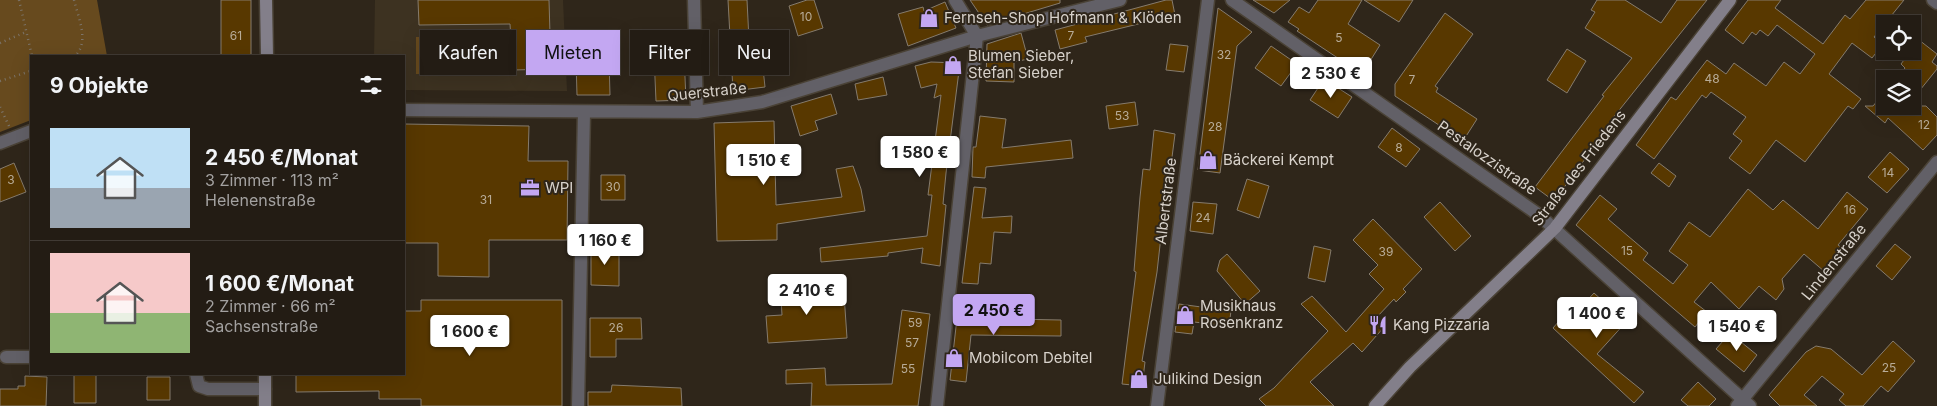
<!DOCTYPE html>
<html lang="de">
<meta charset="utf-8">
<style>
body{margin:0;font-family:Inter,sans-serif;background:#2f2922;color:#f1f3f6;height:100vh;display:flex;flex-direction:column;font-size:19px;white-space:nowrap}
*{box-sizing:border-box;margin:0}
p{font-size:16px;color:#a3a1a0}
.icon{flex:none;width:28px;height:28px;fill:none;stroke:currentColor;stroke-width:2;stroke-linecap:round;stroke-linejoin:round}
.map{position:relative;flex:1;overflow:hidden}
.panel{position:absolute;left:30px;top:55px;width:375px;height:320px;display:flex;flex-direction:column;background:#231c14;border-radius:0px;box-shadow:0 5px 20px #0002,0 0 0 1px #403a34}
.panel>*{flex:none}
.guide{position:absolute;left:420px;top:30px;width:475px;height:45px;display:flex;gap:10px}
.tools{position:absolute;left:1876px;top:15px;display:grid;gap:10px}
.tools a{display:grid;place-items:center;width:45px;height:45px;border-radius:0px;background:#231c14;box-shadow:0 5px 20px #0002,0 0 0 1px #403a34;font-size:25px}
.price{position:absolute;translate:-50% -42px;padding:0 11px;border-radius:5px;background:#fff;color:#222;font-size:16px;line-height:32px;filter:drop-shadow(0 1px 2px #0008)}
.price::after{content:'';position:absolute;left:50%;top:30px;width:15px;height:11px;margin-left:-8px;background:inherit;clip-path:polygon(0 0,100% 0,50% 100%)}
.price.on{background:#c3a7f2;color:#111}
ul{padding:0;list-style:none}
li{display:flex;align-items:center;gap:15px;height:125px;padding:0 20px}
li+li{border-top:1px solid #403a34}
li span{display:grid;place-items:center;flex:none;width:140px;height:100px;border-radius:0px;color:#555}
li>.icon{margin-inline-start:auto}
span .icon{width:60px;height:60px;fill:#fffc;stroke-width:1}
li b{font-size:21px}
h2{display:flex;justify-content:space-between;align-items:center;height:60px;padding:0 20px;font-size:21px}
.tag{padding:0 18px;border-radius:0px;background:#231c14;box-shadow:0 5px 20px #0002,0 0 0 1px #403a34;font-size:18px;line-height:45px}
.tag.on{background:#c3a7f2;color:#111}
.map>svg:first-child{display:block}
.built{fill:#3d3221}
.green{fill:#674a1e}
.building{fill:#583800;stroke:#857b6d}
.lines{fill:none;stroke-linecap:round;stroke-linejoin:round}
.minor-casing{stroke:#4a4236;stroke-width:15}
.secondary-casing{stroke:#4a4236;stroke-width:15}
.path{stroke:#7c746a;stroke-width:2.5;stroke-dasharray:1 4;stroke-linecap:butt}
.minor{stroke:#626067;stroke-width:12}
.secondary{stroke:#837f8a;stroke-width:12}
.labels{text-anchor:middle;stroke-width:4;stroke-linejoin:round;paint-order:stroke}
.number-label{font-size:12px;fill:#b8ac98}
.poi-label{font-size:15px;fill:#d8d2cb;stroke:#2f261a;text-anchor:start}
.street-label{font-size:15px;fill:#d8d2cb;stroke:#2f261a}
</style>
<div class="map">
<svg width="1937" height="406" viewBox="0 0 1937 406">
<rect width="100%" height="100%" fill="#2f261a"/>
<path class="built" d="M375,0H563L567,91L404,90V56H374Z"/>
<path class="green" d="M0,0H97L107,56H31V120L0,132Z
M416,37H482V74H416Z"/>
<path class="building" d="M221,0H251V56H221Z
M418,0H549L551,69L513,70L510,24L419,25Z
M728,0H747L750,60L762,59L765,87L733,91Z
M807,0H814L823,28L798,36L789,6Z
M970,0H1060V3L987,25Z
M1166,0H1172L1175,15L1085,37L1087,42L1060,49L1055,30Z
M1253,0H1290L1274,13Z
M1318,0H1362L1348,24L1380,45L1362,74L1297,31L1299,29L1288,22L1299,7L1309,13Z
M1364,0H1413L1399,22Z
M1597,0H1625L1661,23L1677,0H1707L1609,123L1611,124L1554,201L1535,187L1604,96L1602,95L1632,58L1585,28L1595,12L1591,10Z
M1748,0H1781L1775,8L1823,44L1845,15L1850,19L1866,0H1904L1874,37L1883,44L1872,58L1852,43L1829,74L1861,99L1853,109L1848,106L1805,162L1776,140L1750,174L1729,158L1742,141L1733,134L1746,117L1711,92L1706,98L1702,95L1654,159L1636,145L1671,97L1676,100L1707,60L1726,74L1734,63L1766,86L1784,62L1800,74L1815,54L1777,25L1768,36L1760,30L1756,35L1752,32L1743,44L1725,30Z
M945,2L956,28L908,46L898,14L923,7L924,11Z
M1218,8L1252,32L1237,46L1220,173L1198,170Z
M1445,13L1473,34L1435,86L1438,88L1436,92L1477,119L1463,141L1395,96V84Z
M683,32L686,100L656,101L653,33Z
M1021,33L1028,59L1014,62V82L986,81L987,44Z
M1919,40L1937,54L1932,62L1937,66V69L1912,100V79H1896L1905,68L1901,64Z
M1170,44L1188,46L1184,72L1166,70Z
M1271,46L1297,64L1281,86L1255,68Z
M1567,49L1586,61L1567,93L1547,80Z
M609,60L610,95H577L576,61Z
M931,62L960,63L946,173L943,204L946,205L940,266L921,263L923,248L888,253V256L821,262L820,248L927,236L932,195H928L941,95L934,98L937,84L921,88L915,66Z
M883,77L887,95L858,100L855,84Z
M1324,79L1352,97L1338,118L1310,100Z
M1885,92V106H1926L1937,117V135L1923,150L1888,118L1885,123L1865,106H1873Z
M831,94L837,114L815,121L818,130L800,136L791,106Z
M1135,102L1138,125L1109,129L1106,106Z
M980,116L1006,119L1002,148L1071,140L1073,158L986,167L985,178L972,177L973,147H976Z
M774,121L776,205L842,197L836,169L853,166L861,189L865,211L777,224V240L717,241L714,123Z
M404,124L529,126L528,161H568L567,240H489V277L438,276V243H404Z
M1392,128L1420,149L1406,167L1378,147Z
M1154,130L1175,134L1171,165H1169L1157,272L1142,361L1145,362L1142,386L1122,384L1136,272L1134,271L1140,197L1143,169L1150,170Z
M1890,152L1909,169L1887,193L1868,177Z
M14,163L26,192L0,202V169Z
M1659,163L1676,176L1669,187L1651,173Z
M601,175H625V200H601Z
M1247,179L1269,186L1259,218L1237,210Z
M974,187L986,188L982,218L1012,216L1011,233L994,232L991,264L980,263L978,284L962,283Z
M1748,189L1773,210L1783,200L1818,229L1847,192L1868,209L1838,245L1842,248L1825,272L1804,254L1782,279L1784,289L1776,300L1759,286L1739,309L1711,282L1694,302L1707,312L1695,327L1576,225L1600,195L1617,209L1608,219L1648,253L1643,260L1673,284L1688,265L1669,251L1689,222L1710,237Z
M1193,202L1217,204L1213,234L1190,231Z
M1440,202L1471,236L1455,251L1424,217Z
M1373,219L1422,269L1403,289L1406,292L1396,302L1394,299L1376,318L1385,326L1362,352L1353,343L1310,382L1334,406H1266L1259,399L1274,388L1328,331L1301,304L1312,296L1346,332L1384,289L1369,274L1378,265L1353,240Z
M1895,244L1911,257L1892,280L1876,266Z
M1314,246L1331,250L1325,282L1308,278Z
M591,247H619V286L591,285Z
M1227,254L1260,291L1245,304L1217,271L1220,260Z
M809,282L810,296L844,294L847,338L768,343L766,316L782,315L780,283Z
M1594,293L1626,322L1597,354L1644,392L1634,403L1553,328L1566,313L1572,317Z
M421,300H562V406H421V399H379V391L296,392V374H404V311H421Z
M1179,304L1231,311L1229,326L1194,322L1192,334L1175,332Z
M902,310L930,314L918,406H811L812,383L786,384V370L825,368L826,385L892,384Z
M590,318H641L642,339H616V357H590Z
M957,318L1061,320V336L971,335L966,382L950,380Z
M1730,333L1757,355L1744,372L1716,349Z
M1893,341L1915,361L1888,392L1881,386L1863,406H1846L1839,400L1844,394L1822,376L1804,395L1817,406H1780L1769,395L1806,352L1816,346L1831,349L1862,375Z
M74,374H96V403H74Z
M25,376L47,377L46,406H0V389H18V386H25Z
M147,377H170V400H147Z
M1698,382L1716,399L1709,406H1688L1681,400Z
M612,385L681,388L682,406H588V392H611Z"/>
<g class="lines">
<g class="minor-casing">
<path id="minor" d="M694,0L697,112
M1232,0L1539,215L1750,406
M1933,0L1937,3
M404,110L697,112L762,102L977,36L1120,0
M0,143L31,131
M6,357H31
M196,374L199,386L208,389H265
M578,406L584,113
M937,406L977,36L955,0
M1157,406L1208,0
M1737,406L1937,162"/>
</g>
<g class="secondary-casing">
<path id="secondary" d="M266,0L267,56
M265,406V374
M1375,406L1410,367L1555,228L1730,0"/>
</g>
<path class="path" d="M19,0L32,56
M74,0C78,17 90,42 75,56
M0,43L26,32
M0,81L31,71
M0,107L9,126"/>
<use href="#minor" class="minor"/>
<use href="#secondary" class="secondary"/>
</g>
<defs>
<g id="shop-bare" transform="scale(1.5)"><path d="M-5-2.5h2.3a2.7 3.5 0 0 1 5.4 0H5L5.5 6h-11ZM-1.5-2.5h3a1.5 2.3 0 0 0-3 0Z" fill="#c3a7f2" stroke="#2f261a" stroke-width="2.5" paint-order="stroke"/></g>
<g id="office-bare" transform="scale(1.5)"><path d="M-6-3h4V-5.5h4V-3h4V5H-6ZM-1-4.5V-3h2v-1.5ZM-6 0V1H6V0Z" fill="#c3a7f2" stroke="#2f261a" stroke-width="2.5" paint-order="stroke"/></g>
<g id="restaurant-bare" transform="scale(1.5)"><path d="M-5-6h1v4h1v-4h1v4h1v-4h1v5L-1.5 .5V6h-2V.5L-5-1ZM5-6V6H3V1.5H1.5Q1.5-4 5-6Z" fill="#c3a7f2" stroke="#2f261a" stroke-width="2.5" paint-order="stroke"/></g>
</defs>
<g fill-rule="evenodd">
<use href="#shop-bare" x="929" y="18"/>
<use href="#shop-bare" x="953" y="65"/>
<use href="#shop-bare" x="1208" y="160"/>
<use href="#office-bare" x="530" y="188"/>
<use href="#shop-bare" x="1185" y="315"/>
<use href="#restaurant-bare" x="1378" y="325"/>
<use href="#shop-bare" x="954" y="358"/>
<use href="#shop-bare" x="1139" y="379"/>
</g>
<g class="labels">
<g class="number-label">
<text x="806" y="21">10</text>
<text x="236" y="40">61</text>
<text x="1071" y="40">7</text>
<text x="1339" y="42">5</text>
<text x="1224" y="59">32</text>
<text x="1712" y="83">48</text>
<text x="1412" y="84">7</text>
<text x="1122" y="120">53</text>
<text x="1924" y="129">12</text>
<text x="1215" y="131">28</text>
<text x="1399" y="152">8</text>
<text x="1888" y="177">14</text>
<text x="11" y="184">3</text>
<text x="613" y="191">30</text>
<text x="486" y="204">31</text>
<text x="1850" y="214">16</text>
<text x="1203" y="222">24</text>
<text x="1627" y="255">15</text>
<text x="1386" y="256">39</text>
<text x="915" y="327">59</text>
<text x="616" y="332">26</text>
<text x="912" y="347">57</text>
<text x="1889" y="372">25</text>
<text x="908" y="373">55</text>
</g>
<g class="poi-label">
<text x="944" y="23">Fernseh-Shop Hofmann &amp; Klöden</text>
<text x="968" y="61">Blumen Sieber,<tspan x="968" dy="17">Stefan Sieber</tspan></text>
<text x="1223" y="165">Bäckerei Kempt</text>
<text x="545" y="193">WPI</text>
<text x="1200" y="311">Musikhaus<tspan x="1200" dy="17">Rosenkranz</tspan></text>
<text x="1393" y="330">Kang Pizzaria</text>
<text x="969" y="363">Mobilcom Debitel</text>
<text x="1154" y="384">Julikind Design</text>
</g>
<g class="street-label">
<text transform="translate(707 92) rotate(-6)" y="5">Querstraße</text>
<text transform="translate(1487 158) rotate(35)" y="5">Pestalozzistraße</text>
<text transform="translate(1579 168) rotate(-52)" y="5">Straße des Friedens</text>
<text transform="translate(1166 201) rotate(-83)" y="5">Albertstraße</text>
<text transform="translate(1834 262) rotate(-51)" y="5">Lindenstraße</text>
</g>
</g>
</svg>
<div class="tools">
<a><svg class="icon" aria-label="locate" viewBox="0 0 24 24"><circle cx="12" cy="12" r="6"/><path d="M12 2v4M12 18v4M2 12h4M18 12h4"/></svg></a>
<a><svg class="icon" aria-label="layers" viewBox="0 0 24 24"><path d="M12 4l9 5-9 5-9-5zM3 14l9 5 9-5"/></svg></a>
</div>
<b class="price" style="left:1331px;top:99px">2 530 €</b>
<b class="price" style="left:920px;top:178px">1 580 €</b>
<b class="price" style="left:764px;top:186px">1 510 €</b>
<b class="price" style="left:605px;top:266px">1 160 €</b>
<b class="price" style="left:807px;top:316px">2 410 €</b>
<b class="price on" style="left:994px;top:336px">2 450 €</b>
<b class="price" style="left:1597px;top:339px">1 400 €</b>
<b class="price" style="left:1737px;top:352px">1 540 €</b>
<b class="price" style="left:470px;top:357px">1 600 €</b>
<div class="guide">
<a class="tag">Kaufen</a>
<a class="tag on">Mieten</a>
<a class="tag">Filter</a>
<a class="tag">Neu</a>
</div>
<section class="panel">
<h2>9 Objekte<svg class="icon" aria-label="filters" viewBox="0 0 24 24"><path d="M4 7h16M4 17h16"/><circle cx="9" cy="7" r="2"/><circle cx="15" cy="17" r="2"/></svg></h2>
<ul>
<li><span style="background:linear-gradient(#bfe0f5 60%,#9aa5b1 0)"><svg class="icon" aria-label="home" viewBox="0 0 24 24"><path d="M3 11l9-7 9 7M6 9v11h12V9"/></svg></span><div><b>2 450 €/Monat</b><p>3 Zimmer · 113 m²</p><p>Helenenstraße</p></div></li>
<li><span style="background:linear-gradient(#f6c9c9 60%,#8fb573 0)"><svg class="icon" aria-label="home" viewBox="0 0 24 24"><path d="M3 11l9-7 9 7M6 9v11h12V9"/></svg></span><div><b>1 600 €/Monat</b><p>2 Zimmer · 66 m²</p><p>Sachsenstraße</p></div></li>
</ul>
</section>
</div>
